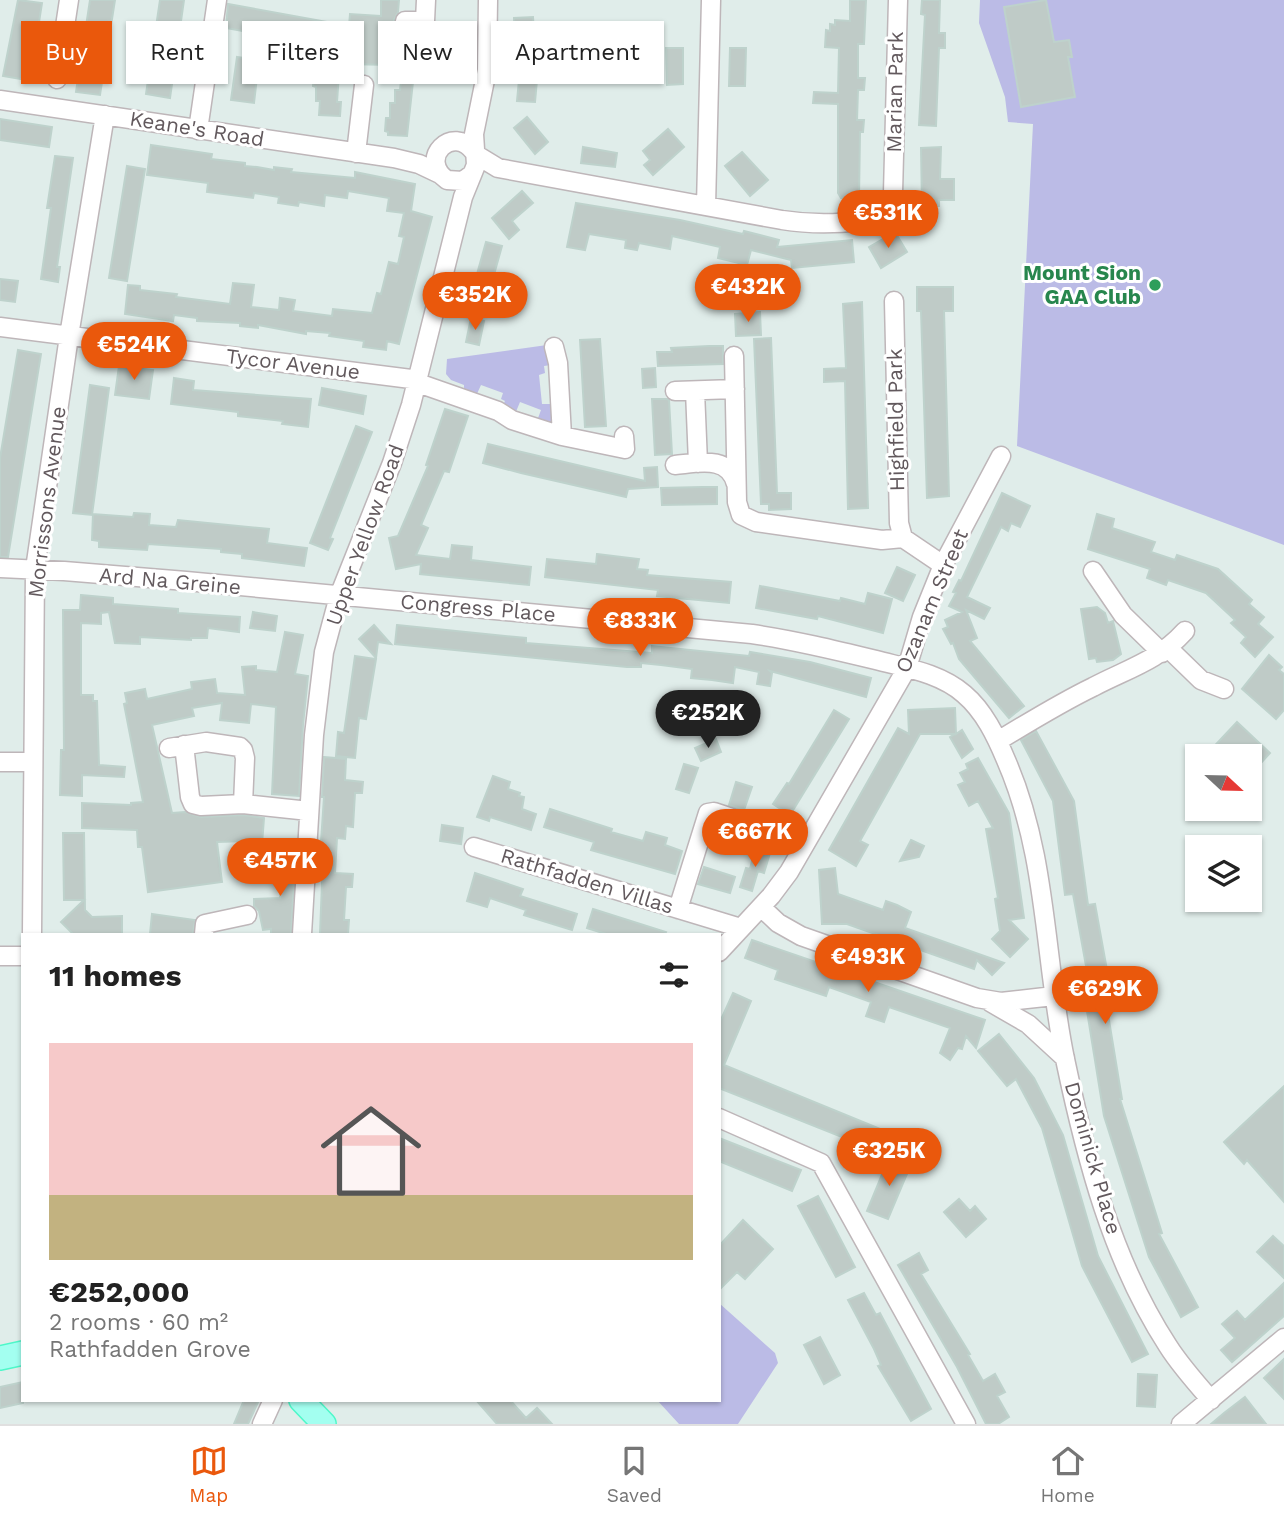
<!DOCTYPE html>
<meta charset="utf-8">
<style>
body{margin:0;font-family:"Work Sans",sans-serif;background:#f2f2f2;color:#222;height:100vh;display:flex;flex-direction:column;font-size:26px;white-space:nowrap}
*{box-sizing:border-box;margin:0}
p{font-size:23px;color:#767676}
.icon{flex:none;width:38px;height:38px;fill:none;stroke:currentColor;stroke-width:2;stroke-linecap:round;stroke-linejoin:round}
.map{position:relative;flex:1;overflow:hidden}
.details{position:absolute;left:21px;top:933px;width:700px;height:469px;display:flex;flex-direction:column;background:#fff;border-radius:0px;box-shadow:0 2px 5px #0004}
.details>*{flex:none}
.banner{position:absolute;left:21px;top:21px;width:700px;height:63px;display:flex;gap:14px}
.needle{width:46px;rotate:112deg}
.tools{position:absolute;left:1185px;top:744px;display:grid;gap:14px}
.tools a{display:grid;place-items:center;width:77px;height:77px;border-radius:0px;background:#fff;box-shadow:0 2px 5px #0004;font-size:35px}
.price{position:absolute;translate:-50% -60px;padding:0 16px;border-radius:24px;background:#ea580c;color:#fff;font-size:23px;line-height:46px;filter:drop-shadow(0 2px 4px #0008)}
.price::after{content:'';position:absolute;left:50%;top:42px;width:21px;height:16px;margin-left:-10px;background:inherit;clip-path:polygon(0 0,100% 0,50% 100%)}
.price.on{background:#222;color:#fff}
ul{padding:0;list-style:none}
li{display:grid;align-content:center;gap:14px;height:371px;padding:0 28px}
li span{display:grid;place-items:center;height:217px;border-radius:0px;color:#555}
li>.icon{margin-inline-start:auto}
span .icon{width:126px;height:126px;fill:#fffc;stroke-width:1}
li b{font-size:30px}
h2{display:flex;justify-content:space-between;align-items:center;height:84px;padding:0 28px;font-size:30px}
.chip{padding:0 24px;border-radius:0px;background:#fff;box-shadow:0 2px 5px #0004;font-size:24px;line-height:63px}
.chip.on{background:#ea580c;color:#fff}
.tabs{display:flex;justify-content:space-around;align-items:center;height:98px;border-top:2px solid #e0e0e0;background:#fff;font-size:19px;color:#767676}
.tabs a{display:grid;justify-items:center;gap:4px}
.tabs .on{color:#ea580c}
.map>svg:first-child{display:block}
.green{fill:#bbbbe6}
.building{fill:#bfcbc7;stroke:#bed2cc;stroke-width:2}
.lines{fill:none;stroke-linecap:round;stroke-linejoin:round}
.minor-casing{stroke:#beb6b9;stroke-width:21}
.major-casing{stroke:#4ef8c9;stroke-width:26}
.minor{stroke:#fff;stroke-width:18}
.major{stroke:#a3fff0;stroke-width:23}
.leisure-dot{fill:#2e9e5b;stroke:#fff;stroke-width:2.5}
.labels{text-anchor:middle;stroke-width:6;stroke-linejoin:round;paint-order:stroke}
.street-label{font-size:21px;fill:#62595d;stroke:#fff}
.leisure-label{font-size:21px;font-weight:bold;fill:#27864d;stroke:#fff;text-anchor:end}
</style>
<div class="map">
<svg width="1284" height="1424" viewBox="0 0 1284 1424">
<rect width="100%" height="100%" fill="#e0edea"/>
<path class="green" d="M980,0H1284V545L1017,446L1033,124L1008,122L1005,97L979,23Z
M547,345L551,365L544,366L545,373L539,375L542,404H554V423L548,425L537,421L541,410L520,402L515,414L502,407L505,401L501,399L503,393L481,385L476,396L464,392V385L451,380L446,374L447,359Z
M719,1303L775,1353L778,1363L738,1424H679L657,1400H719Z"/>
<path class="building" d="M18,0L42,3L37,35L33,34L27,80L3,76Z
M90,0H115L100,95L76,92Z
M160,0H184L170,98L146,94Z
M381,0H399L398,12L394,20L392,65L345,64L346,50L226,28L228,4L349,26L350,14L381,16Z
M850,0H866L864,44H858V78H865L864,90H858L857,120H864L863,132H860L859,198H841L838,193V104L813,103L814,92L838,93L839,48L825,47L826,30L830,31V24L835,25V20L850,21Z
M922,0H940L939,33H945V48H939L936,126L919,125L925,15L921,14Z
M1046,0L1054,42L1069,40L1072,57H1068L1075,97L1021,107L1004,7Z
M533,17L537,80L535,102L517,101L521,59L516,60L514,18Z
M416,35L464,36L463,58L414,57Z
M666,48H683V84L667,85Z
M730,48H746L745,86H729Z
M237,57L259,60L254,103L231,100Z
M314,72L339,74L337,102H341L340,116L319,115L320,101H316V87L313,86Z
M401,81L413,82L407,136L388,135V132L385,131L386,118H390V103H395V90H400Z
M527,117L548,142L535,154L514,128Z
M0,119L52,127L49,147L0,140Z
M668,129L684,147L653,175L644,165L650,160L643,151Z
M151,145L212,154L211,159L245,163V166L257,167L274,170V167L292,169L291,172L355,178V172L415,184L411,211L432,217L399,344L387,341L386,350L363,347L364,341L329,336L330,333L306,331V334L258,325V328L240,326V323L197,321V318L174,315L173,321L125,314L128,285L140,286V290L177,294L176,297L230,304L233,283L254,285L251,307L279,310L280,298L295,300L293,311L332,316L333,309L372,313L377,293L381,294L389,262L398,264L404,237L399,236L404,213L387,211L389,198L348,191L347,198L325,195L324,206L299,202L298,206L278,203L279,197L254,193L253,198L207,192L208,183L147,175Z
M583,147L617,153L615,167L581,163Z
M941,147L940,179H954V200H939V206H922L921,148Z
M742,152L768,180L750,196L725,166Z
M55,156L73,158L57,267H60L58,282L41,279L51,208H47Z
M127,166L145,169L127,281L109,278Z
M522,191L533,203L512,221L519,230L509,239L492,218Z
M576,203L680,220L743,234L744,231L779,240L777,247L852,240L854,262L792,268L791,260L751,250L747,265L718,258L720,247L672,236L670,249L639,243L637,250L625,248L626,240L589,234L585,250L567,247Z
M895,232L907,252L881,268L869,247Z
M486,242L502,246L488,296L472,292Z
M0,279L18,281L15,302L0,300Z
M917,287H953V311H944L949,496L927,498L921,311H917Z
M862,302L868,508L848,509L845,381L824,382V369L846,368L843,304Z
M760,312L761,335L736,336L735,314Z
M471,318L484,321L479,345L466,342Z
M771,338L777,493H791V509L769,510V504H761L754,339Z
M600,339L606,426L585,427L580,340Z
M709,346H723V364L658,366L657,352H672L671,348Z
M18,350L41,354L8,557H0V458Z
M119,366L153,370L149,399L115,395Z
M655,368L656,387L643,388L642,369Z
M174,378L194,381L193,390L311,399L308,427L282,424L283,421L238,416V412L171,404Z
M90,385L109,388L92,515L73,513Z
M322,388L366,396L363,414L319,405Z
M652,399H667L669,400L672,454L655,455Z
M445,409L468,416L449,472L444,471L421,525L428,528L416,555L450,559L452,545L472,547L471,560L531,567L529,585L420,574L421,564L396,569L389,538L398,536L428,466L426,465Z
M356,426L372,432L330,538L333,539L328,550L310,543Z
M488,444L645,481L644,468L657,467L658,487L628,489L626,497L521,473L483,463Z
M702,487H717V504L662,505L661,488Z
M1002,493L1030,506L1020,527L1011,523L1008,531L1001,527L967,597L990,608L984,619L966,610L977,638L970,641L1024,706L1009,718L959,659L953,643L951,644L943,629L948,627L945,620L962,612L949,606L956,593L953,592L959,580L961,581Z
M134,513L150,514L149,525L176,527L178,520L269,529L267,543L307,548L304,566L242,558V554L221,552V549L148,544L147,550L99,547V541L92,540L93,514L133,517Z
M1097,514L1114,519L1112,528L1155,542L1151,552L1175,560L1177,555L1218,569L1252,600L1249,604L1264,617L1258,624L1273,637L1255,657L1241,643L1246,637L1231,623L1235,620L1206,593L1168,580L1166,585L1147,578L1150,569L1088,549Z
M597,554L639,559L637,569L648,570L647,575L731,582L729,603L657,596L658,590L545,577L547,559L596,564Z
M897,567L915,575L903,601L885,593Z
M760,586L840,601L841,598L865,604L868,593L892,599L883,633L818,616L817,619L756,608Z
M81,595L113,598V604L178,609V613L240,617L239,632L208,628L207,638H191V640L140,637V644L115,643L109,612L101,613V624L81,623V695H93V701H97L99,765L125,767L124,777L82,775V796L60,795L61,750H64L63,610H80Z
M1097,607L1105,613L1108,623L1113,621L1121,654L1113,660L1097,662L1096,658L1089,659L1081,609Z
M253,612L277,616L275,631L250,628Z
M374,625L391,644L378,642L376,658L359,639Z
M397,625L526,638V643L652,653V646L749,656L750,652L810,662L871,678L866,697L770,671L772,673L770,686L757,684L759,672L735,667L733,683L712,680L691,678L692,669L661,665L641,663V667H627L395,644Z
M285,632L303,635L295,674L308,676L303,725L299,796L272,794L276,707L251,704L249,723L220,720L222,703L192,708L194,716L152,725L172,813L185,812L201,817L243,815L264,818L262,844L246,841L217,842L222,882L148,892L142,847H138L137,830L82,828V803L131,805V803L143,802L124,704L127,703L125,693L145,689L147,699L192,689L191,682L215,679L217,693L245,695L242,667L256,666V670L277,672Z
M1269,655L1282,667L1279,670L1284,674V710L1276,719L1242,689Z
M355,656L376,659L366,719L359,718L355,758L336,756L338,732L344,733Z
M955,708L956,734L962,730L973,749L962,758L950,737L955,734H920L860,841L868,845L856,866L829,850L898,728L909,734L908,710Z
M834,710L849,719L790,815L773,804L787,783L789,784Z
M1237,722L1270,753L1250,775V756H1205Z
M1036,731L1074,801L1088,905L1095,904L1111,992L1108,993L1110,1001L1106,1002L1122,1099H1120L1162,1233L1159,1234L1198,1307L1181,1317L1149,1257L1104,1116L1087,1011L1094,1010L1073,894L1065,895L1053,801L1021,740Z
M716,739L721,752L701,761L695,748Z
M324,757L346,759L345,780L363,782L362,793H355L353,827L346,826L345,839L337,838L335,873L353,874L352,887H346L344,920H349L348,934H320L323,857H320L324,797H322Z
M978,758L1009,813L1024,918L1009,920L1028,939L1010,957L992,939L1000,931L995,899L998,898L986,829L993,828L978,801L969,806L958,785L965,782L960,773L968,769L966,764Z
M684,764L698,768L689,793L676,789Z
M493,776L510,782L508,789L520,793L519,796L524,797L522,809L536,814L531,830L490,817L489,821L477,817Z
M736,782L752,787L744,810L729,805Z
M550,809L612,829L611,832L643,841L646,832L667,838L665,845L682,851L675,874L591,850L594,842L544,827Z
M442,825L463,828L461,844L440,841Z
M716,825L741,833L752,832L748,844L713,834Z
M63,833H84L85,910L92,917L122,916V934H73L61,922L84,900H64Z
M911,840L924,846L919,857L900,861Z
M284,843L296,844L291,934H271V929L263,930L259,911L254,906V899L280,898Z
M755,849L770,853L764,873L758,871L752,891L740,887L746,868L750,869Z
M704,867L735,877L730,893L698,884Z
M835,868L838,894L883,910L886,901L897,905L911,912L905,928L1004,963L992,975L977,960L974,969L847,924H822L819,870Z
M475,873L523,889L520,896L577,914L572,930L524,915L526,910L490,898L487,907L467,901Z
M593,909L666,932L665,934H606L587,928Z
M152,914L195,920L193,934H150Z
M752,940L985,1020L976,1048L966,1036L962,1049L958,1048L950,1060L940,1053L950,1028L889,1007L884,1022L866,1016L871,1002L829,987L826,996L775,979L778,970L745,958Z
M733,993L751,1001L724,1065L895,1135L887,1155L719,1088V1024Z
M999,1034L1034,1078L1063,1135L1098,1256L1148,1354L1132,1362L1082,1266L1042,1128L1016,1079L1007,1086L978,1051Z
M1284,1086V1202L1247,1160L1244,1164L1224,1142Z
M719,1138L801,1170L792,1191L719,1161Z
M890,1155L906,1162L904,1167L909,1169L888,1219L867,1211Z
M818,1196L855,1267L836,1277L798,1206Z
M959,1199L970,1211L975,1206L986,1219L966,1237L944,1212Z
M743,1220L773,1249L745,1279L737,1272L719,1290V1246Z
M1273,1236L1284,1246V1278L1257,1252Z
M919,1253L928,1270L921,1274L970,1354L968,1355L983,1381L995,1374L1005,1392L997,1396L1009,1417L998,1424H986L957,1367L898,1265Z
M1284,1283V1316L1232,1362L1221,1350L1235,1338L1222,1324L1237,1311L1245,1320Z
M864,1293L876,1315L880,1313L931,1409L911,1421L878,1366L881,1365L874,1349L848,1300Z
M820,1337L840,1375L824,1384L804,1345Z
M1284,1359V1399L1264,1378Z
M1138,1374L1157,1375L1155,1407L1137,1406Z
M23,1382V1403L0,1408V1387Z
M1245,1397L1266,1424H1211L1224,1413Z
M244,1400H259L248,1424H234Z
M476,1400H510L526,1418L537,1408L552,1424H497Z"/>
<g class="lines">
<g class="minor-casing">
<path id="minor" d="M403,57L405,21H425L426,0
M57,79L69,0
M0,100L394,158L419,164L440,174
M198,130L217,0
M356,153L364,85
M475,154L498,168L782,220C807,224 860,227 882,212C889,208 892,201 893,193L898,0
M471,175L463,181L447,180C417,159 453,123 474,152
M706,206L711,0
M894,301L899,523L903,538
M0,327L419,380
M554,347L558,363L562,436
M734,356L737,502L741,515L756,522L882,540L903,538L943,565
M418,383L498,411L512,420L562,436L625,449L624,436
M675,391L735,389
M695,391L698,463
M675,465C698,463 729,455 736,484
M0,568L64,571L186,581L752,634C794,640 835,650 876,660C906,668 940,673 964,694C984,711 996,736 1006,760C1048,856 1044,959 1065,1059C1086,1159 1112,1260 1168,1346C1180,1365 1196,1383 1211,1400
M1093,571L1123,615L1162,653
M1168,648L1201,680L1224,689
M998,741C1029,722 1060,703 1093,687C1127,669 1158,661 1185,631
M184,745L190,797L193,804L201,806L243,804
M169,748L206,742L240,747L243,750L245,758L243,804L309,811
M0,762H32
M474,847L741,928
M761,907L778,923L801,936L977,998L1001,1002L1054,996
M678,909L708,813L714,812L744,822
M32,934L35,569L69,336L105,115
M204,934L205,924L247,915
M302,934L314,735L324,652L339,596L392,463L411,405L463,197L476,165L474,134L487,70L488,0
M719,952L771,896L789,872L907,668L922,617L943,565L1001,456
M0,956H23
M990,1002L1028,1024L1065,1058
M719,1118L821,1163L966,1424
M262,1424L273,1400
M1181,1424L1284,1338"/>
</g>
<g class="major-casing">
<path id="major" d="M0,1358L23,1353
M301,1400L324,1424"/>
</g>
<use href="#minor" class="minor"/>
<use href="#major" class="major"/>
</g>
<circle class="leisure-dot" cx="1155" cy="285" r="7"/>
<g class="labels">
<g class="street-label">
<text transform="translate(895 92) rotate(-89)" y="7">Marian Park</text>
<text transform="translate(197 129) rotate(9)" y="7">Keane's Road</text>
<text transform="translate(293 364) rotate(7)" y="7">Tycor Avenue</text>
<text transform="translate(896 420) rotate(-91)" y="7">Highfield Park</text>
<text transform="translate(47 502) rotate(-83)" y="7">Morrissons Avenue</text>
<text transform="translate(365 535) rotate(-70)" y="7">Upper Yellow Road</text>
<text transform="translate(170 581) rotate(5)" y="7">Ard Na Greine</text>
<text transform="translate(932 601) rotate(-67)" y="7">Ozanam Street</text>
<text transform="translate(478 608) rotate(5)" y="7">Congress Place</text>
<text transform="translate(587 881) rotate(17)" y="7">Rathfadden Villas</text>
<text transform="translate(1093 1158) rotate(74)" y="7">Dominick Place</text>
</g>
<g class="leisure-label">
<text x="1141" y="280">Mount Sion<tspan x="1141" dy="24">GAA Club</tspan></text>
</g>
</g>
</svg>
<div class="tools">
<a><svg class="needle" viewBox="-14 -14 28 28"><path d="M0-13l5 13h-10z" fill="#e53935"/><path d="M0 13l5-13h-10z" fill="#767676"/></svg></a>
<a><svg class="icon" aria-label="layers" viewBox="0 0 24 24"><path d="M12 4l9 5-9 5-9-5zM3 14l9 5 9-5"/></svg></a>
</div>
<b class="price" style="left:888px;top:250px">€531K</b>
<b class="price" style="left:748px;top:324px">€432K</b>
<b class="price" style="left:475px;top:332px">€352K</b>
<b class="price" style="left:134px;top:382px">€524K</b>
<b class="price" style="left:640px;top:658px">€833K</b>
<b class="price on" style="left:708px;top:750px">€252K</b>
<b class="price" style="left:755px;top:869px">€667K</b>
<b class="price" style="left:280px;top:898px">€457K</b>
<b class="price" style="left:868px;top:994px">€493K</b>
<b class="price" style="left:1105px;top:1026px">€629K</b>
<b class="price" style="left:889px;top:1188px">€325K</b>
<div class="banner">
<a class="chip on">Buy</a>
<a class="chip">Rent</a>
<a class="chip">Filters</a>
<a class="chip">New</a>
<a class="chip">Apartment</a>
</div>
<section class="details">
<h2>11 homes<svg class="icon" aria-label="filters" viewBox="0 0 24 24"><path d="M4 7h16M4 17h16"/><circle cx="9" cy="7" r="2"/><circle cx="15" cy="17" r="2"/></svg></h2>
<ul>
<li><span style="background:linear-gradient(#f6c9c9 70%,#c2b280 0)"><svg class="icon" aria-label="home" viewBox="0 0 24 24"><path d="M3 11l9-7 9 7M6 9v11h12V9"/></svg></span><div><b>€252,000</b><p>2 rooms · 60 m²</p><p>Rathfadden Grove</p></div></li>
</ul>
</section>
</div>
<nav class="tabs">
<a class="on"><svg class="icon" aria-label="map" viewBox="0 0 24 24"><path d="M3 6l6-2 6 2 6-2v14l-6 2-6-2-6 2zM9 4v14M15 6v14"/></svg>Map</a>
<a><svg class="icon" aria-label="saved" viewBox="0 0 24 24"><path d="M7 4h10v16l-5-4-5 4z"/></svg>Saved</a>
<a><svg class="icon" aria-label="home" viewBox="0 0 24 24"><path d="M3 11l9-7 9 7M6 9v11h12V9"/></svg>Home</a>
</nav>
